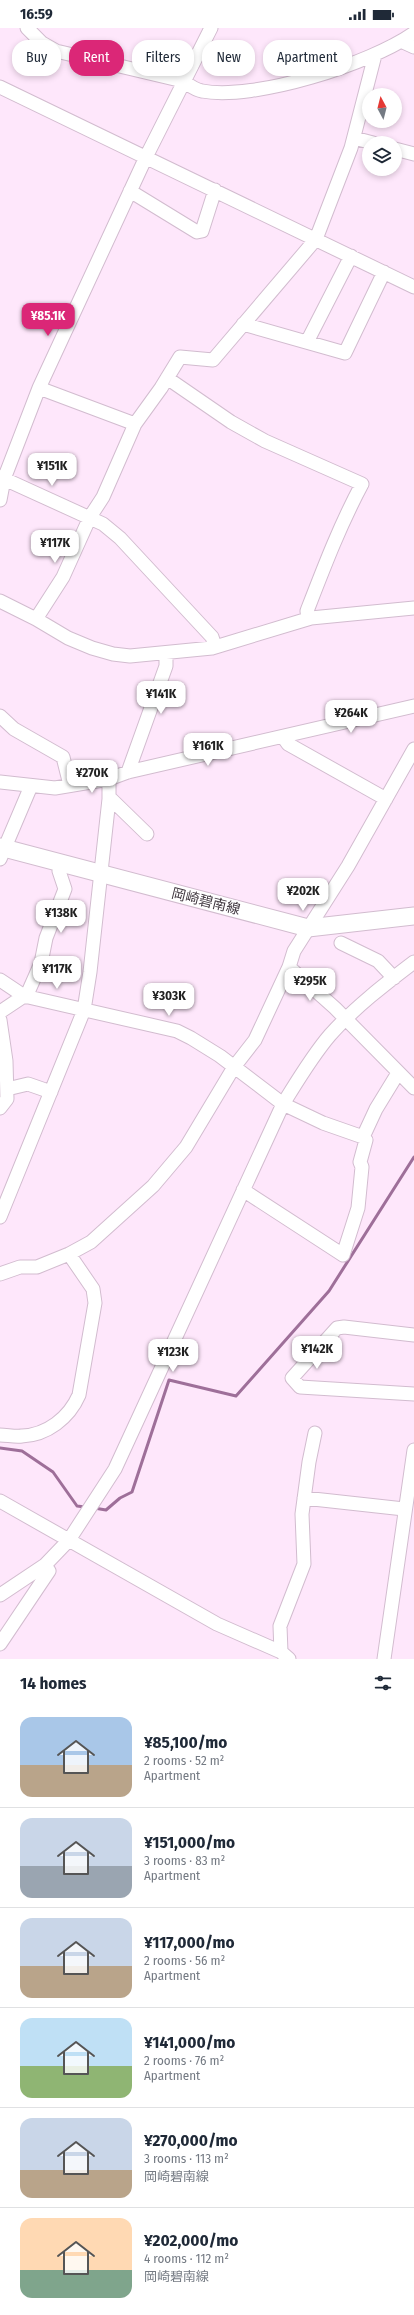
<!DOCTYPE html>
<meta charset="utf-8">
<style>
body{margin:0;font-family:"Fira Sans Condensed","Noto Sans JP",sans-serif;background:#f2f2f3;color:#1f2937;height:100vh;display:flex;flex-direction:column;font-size:15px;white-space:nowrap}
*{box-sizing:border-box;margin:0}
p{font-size:13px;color:#747a83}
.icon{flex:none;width:22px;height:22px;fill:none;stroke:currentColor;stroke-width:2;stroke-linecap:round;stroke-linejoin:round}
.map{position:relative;height:1631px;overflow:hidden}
.sheet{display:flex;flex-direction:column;background:#fff;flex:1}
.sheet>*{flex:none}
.guide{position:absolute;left:12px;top:12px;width:390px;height:36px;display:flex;gap:8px}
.needle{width:26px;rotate:353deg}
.tools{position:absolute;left:362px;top:60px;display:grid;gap:8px}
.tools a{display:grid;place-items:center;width:40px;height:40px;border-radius:50%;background:#fff;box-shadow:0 2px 6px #0003;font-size:20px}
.price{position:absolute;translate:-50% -34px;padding:0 9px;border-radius:8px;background:#fff;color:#222;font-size:13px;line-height:26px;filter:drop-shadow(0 1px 2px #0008)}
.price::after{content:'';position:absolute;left:50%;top:24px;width:12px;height:9px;margin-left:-6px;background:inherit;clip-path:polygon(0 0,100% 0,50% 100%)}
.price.on{background:#db2777;color:#fff}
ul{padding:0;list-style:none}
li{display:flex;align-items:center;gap:12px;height:100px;padding:0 20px}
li+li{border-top:1px solid #e0e1e3}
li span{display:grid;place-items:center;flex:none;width:112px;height:80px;border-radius:12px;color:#555}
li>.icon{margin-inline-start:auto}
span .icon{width:48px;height:48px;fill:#fffc;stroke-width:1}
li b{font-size:17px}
h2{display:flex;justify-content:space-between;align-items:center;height:48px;padding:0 20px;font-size:17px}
.tag{padding:0 14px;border-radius:16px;background:#fff;box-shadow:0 2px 6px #0003;font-size:14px;line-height:36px}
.tag.on{background:#db2777;color:#fff}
.status{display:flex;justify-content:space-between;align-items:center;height:28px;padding:0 20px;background:#fff;direction:ltr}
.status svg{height:11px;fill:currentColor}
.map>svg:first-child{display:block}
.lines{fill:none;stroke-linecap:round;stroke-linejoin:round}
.stream{stroke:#9e6f99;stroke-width:3}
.minor-casing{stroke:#d2bccf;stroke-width:15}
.major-casing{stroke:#d2bccf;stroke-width:19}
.minor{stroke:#fff;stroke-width:13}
.major{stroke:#fff;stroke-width:17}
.labels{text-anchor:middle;stroke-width:3;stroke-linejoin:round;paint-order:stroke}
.street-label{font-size:14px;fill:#413840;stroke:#fff}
</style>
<div class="status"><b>16:59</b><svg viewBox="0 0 49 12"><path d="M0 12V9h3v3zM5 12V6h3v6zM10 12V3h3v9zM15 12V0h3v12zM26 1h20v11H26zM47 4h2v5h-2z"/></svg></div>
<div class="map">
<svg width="414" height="1631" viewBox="0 0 414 1631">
<rect width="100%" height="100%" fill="#fee7fb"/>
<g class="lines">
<path class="stream" d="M0,1420L22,1423L53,1444L77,1478L85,1479
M94,1480L106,1482L120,1470L132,1464L169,1352L236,1368L329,1263L414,1129"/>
<g class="minor-casing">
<path id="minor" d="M27,0L42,15L56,23L183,53C189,57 195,62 202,63C254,73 370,36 414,5
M401,13L414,19
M0,59L414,259
M354,110L373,115
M395,121L414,126
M130,163L197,204L202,203L215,162
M243,296L345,325L384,244
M307,314L351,228
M167,350L231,394L265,413L362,456C340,497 324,539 307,583L308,591
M39,360L135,396
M0,449L103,496L120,510L212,609L215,618
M0,472L4,451L39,360L146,129L211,0
M0,573L36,591L68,610L92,620L113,626L130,628L212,620L311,590L414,580
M36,591L63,549L90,489L103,469L135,396L161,360L180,329L213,332L316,211L351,120L375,27
M0,688L14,701L63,729L70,757
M283,709L288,716L386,771
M128,744L166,638V625
M0,754L55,760L109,751L128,744L414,678
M109,769L147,806
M0,831L31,758
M341,915L378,933L394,950
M289,939L335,980L414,1060
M0,952L24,968L177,1003L191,1010L220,1028L283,1076L323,1095L363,1109L366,1112L360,1134L362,1139L358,1180L343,1227L243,1162
M26,969L41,935L46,910L65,861L59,843L61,835
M0,984L24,968
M0,992L6,1033L7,1071L0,1080
M7,1061L28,1056L51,1064
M363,1109L376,1081L398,1045
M0,1189L84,982L90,944L109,771V751
M0,1246L20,1239H37L69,1226L91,1214L153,1158L186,1119L234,1039L255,1012L289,939L294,923L348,838L414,721
M414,1307L344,1299L337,1300L292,1350L300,1359L414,1366
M0,1407C7,1407 15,1409 22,1408C47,1407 69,1390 79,1367L95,1275L93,1261L69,1226
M304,1470L404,1481
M0,1473L217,1596L281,1624L289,1631
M0,1567L45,1537L69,1512L115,1441L283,1076C298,1052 312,1028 330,1007C354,980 385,956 414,934
M0,1616L49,1543L45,1537
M281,1624L280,1598L304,1536L302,1486L309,1434L315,1405
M384,1631L414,1422"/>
</g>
<g class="major-casing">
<path id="major" d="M0,819L308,900L414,888"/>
</g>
<use href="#minor" class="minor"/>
<use href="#major" class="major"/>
</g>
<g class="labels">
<g class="street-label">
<text transform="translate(206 873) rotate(14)" y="5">岡崎碧南線</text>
</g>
</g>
</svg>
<div class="tools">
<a><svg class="needle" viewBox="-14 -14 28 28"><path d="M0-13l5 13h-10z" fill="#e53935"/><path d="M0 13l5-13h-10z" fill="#747a83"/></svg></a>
<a><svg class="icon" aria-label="layers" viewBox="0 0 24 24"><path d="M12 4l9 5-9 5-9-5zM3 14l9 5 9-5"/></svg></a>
</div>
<b class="price on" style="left:48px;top:309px">¥85.1K</b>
<b class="price" style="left:52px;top:459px">¥151K</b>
<b class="price" style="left:55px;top:536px">¥117K</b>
<b class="price" style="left:161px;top:687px">¥141K</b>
<b class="price" style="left:351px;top:706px">¥264K</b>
<b class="price" style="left:208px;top:739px">¥161K</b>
<b class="price" style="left:92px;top:766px">¥270K</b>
<b class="price" style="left:303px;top:884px">¥202K</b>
<b class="price" style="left:61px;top:906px">¥138K</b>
<b class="price" style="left:57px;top:962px">¥117K</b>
<b class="price" style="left:310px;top:974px">¥295K</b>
<b class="price" style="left:169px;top:989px">¥303K</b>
<b class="price" style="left:317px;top:1342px">¥142K</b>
<b class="price" style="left:173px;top:1345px">¥123K</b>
<div class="guide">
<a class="tag">Buy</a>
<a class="tag on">Rent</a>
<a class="tag">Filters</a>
<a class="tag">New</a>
<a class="tag">Apartment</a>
</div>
</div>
<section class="sheet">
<h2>14 homes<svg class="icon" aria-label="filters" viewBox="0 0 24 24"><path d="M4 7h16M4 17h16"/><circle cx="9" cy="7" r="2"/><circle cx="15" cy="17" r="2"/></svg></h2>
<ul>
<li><span style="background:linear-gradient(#a9c7e8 60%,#b9a48a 0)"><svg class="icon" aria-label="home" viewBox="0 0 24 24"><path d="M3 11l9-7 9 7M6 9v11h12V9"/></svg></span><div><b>¥85,100/mo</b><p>2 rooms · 52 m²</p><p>Apartment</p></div></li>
<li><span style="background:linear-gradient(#c9d6e8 60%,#9aa5b1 0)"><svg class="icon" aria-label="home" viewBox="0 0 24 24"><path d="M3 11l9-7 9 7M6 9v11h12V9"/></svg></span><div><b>¥151,000/mo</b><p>3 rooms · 83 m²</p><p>Apartment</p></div></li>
<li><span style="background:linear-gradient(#c9d6e8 60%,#b9a48a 0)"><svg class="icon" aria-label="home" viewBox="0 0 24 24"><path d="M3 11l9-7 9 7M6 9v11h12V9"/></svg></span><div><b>¥117,000/mo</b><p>2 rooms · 56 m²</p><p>Apartment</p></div></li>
<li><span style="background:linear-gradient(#bfe0f5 60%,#8fb573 0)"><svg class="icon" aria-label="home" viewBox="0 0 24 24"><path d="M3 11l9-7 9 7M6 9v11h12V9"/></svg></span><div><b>¥141,000/mo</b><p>2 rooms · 76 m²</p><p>Apartment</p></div></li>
<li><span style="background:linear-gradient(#c9d6e8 65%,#b9a48a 0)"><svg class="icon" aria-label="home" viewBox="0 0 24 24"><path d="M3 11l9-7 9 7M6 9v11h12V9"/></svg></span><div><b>¥270,000/mo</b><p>3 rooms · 113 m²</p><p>岡崎碧南線</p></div></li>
<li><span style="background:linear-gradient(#ffd9b3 65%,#7fa58c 0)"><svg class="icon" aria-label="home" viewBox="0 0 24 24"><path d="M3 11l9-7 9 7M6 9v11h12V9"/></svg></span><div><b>¥202,000/mo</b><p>4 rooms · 112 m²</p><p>岡崎碧南線</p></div></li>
</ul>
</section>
